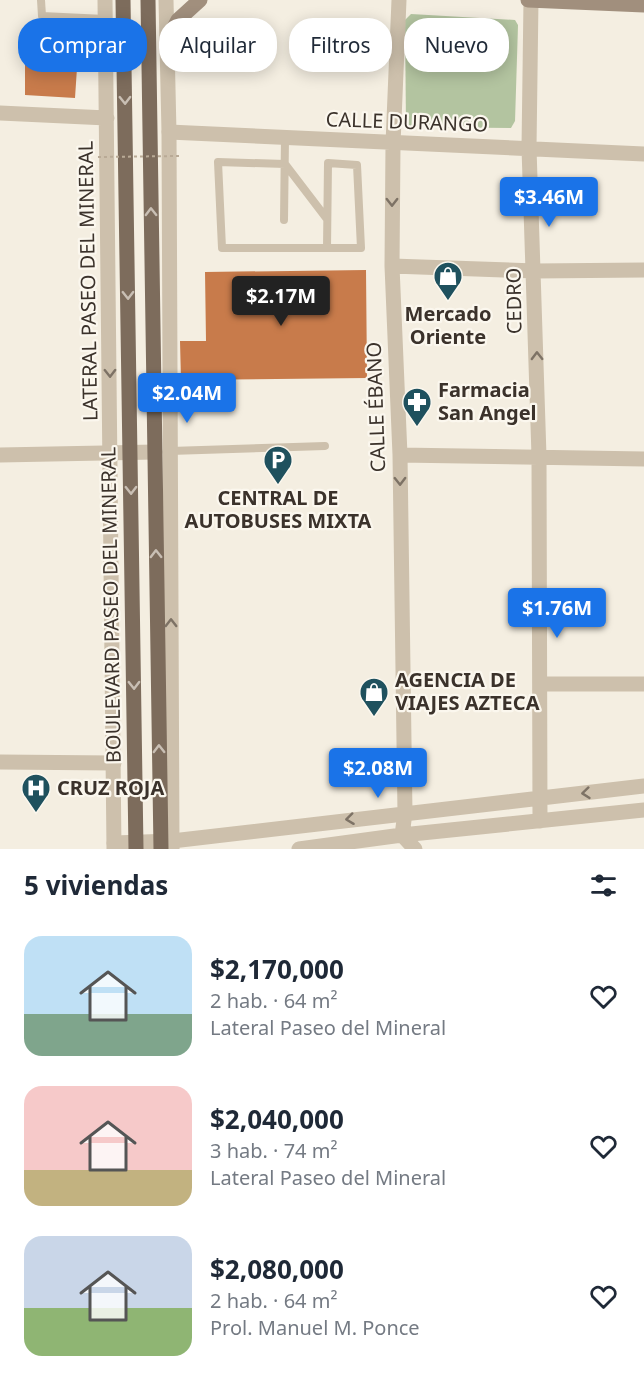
<!DOCTYPE html>
<html lang="es">
<meta charset="utf-8">
<style>
body{margin:0;font-family:"Noto Sans",sans-serif;background:#f6f6f7;color:#1f2937;height:100vh;display:flex;flex-direction:column;font-size:22px;white-space:nowrap}
*{box-sizing:border-box;margin:0}
p{font-size:20px;color:#747a83}
.icon{flex:none;width:33px;height:33px;fill:none;stroke:currentColor;stroke-width:2;stroke-linecap:round;stroke-linejoin:round}
.map{position:relative;height:849px;overflow:hidden}
.details{display:flex;flex-direction:column;background:#fff;flex:1}
.details>*{flex:none}
.guide{position:absolute;left:18px;top:18px;width:609px;height:54px;display:flex;gap:12px}
.price{position:absolute;translate:-50% -51px;padding:0 14px;border-radius:6px;background:#1a73e8;color:#fff;font-size:20px;line-height:39px;filter:drop-shadow(0 2px 3px #0008)}
.price::after{content:'';position:absolute;left:50%;top:36px;width:18px;height:14px;margin-left:-9px;background:inherit;clip-path:polygon(0 0,100% 0,50% 100%)}
.price.selected{background:#222;color:#fff}
ul{padding:0;list-style:none}
li{display:flex;align-items:center;gap:18px;height:150px;padding:0 24px}
li span{display:grid;place-items:center;flex:none;width:168px;height:120px;border-radius:18px;color:#555}
li>.icon{margin-inline-start:auto}
span .icon{width:72px;height:72px;fill:#fffc;stroke-width:1}
li b{font-size:26px}
h2{display:flex;justify-content:space-between;align-items:center;height:72px;padding:0 24px;font-size:26px}
.tag{padding:0 21px;border-radius:24px;background:#fff;box-shadow:0 3px 15px #0003;font-size:21px;line-height:54px}
.tag.selected{background:#1a73e8;color:#fff}
.map>svg:first-child{display:block}
.green{fill:#b3c4a0}
.building{fill:#c87b4b}
.lines{fill:none;stroke-linecap:round;stroke-linejoin:round}
.service{stroke:#cdc0ac;stroke-width:8}
.minor{stroke:#cdc0ac;stroke-width:15}
.tertiary{stroke:#cdc0ac;stroke-width:15}
.secondary{stroke:#a18f7d;stroke-width:15}
.primary{stroke:#7d6c5c;stroke-width:15}
.path-bridge{stroke:#b9aa96;stroke-width:2;stroke-dasharray:3 3;stroke-linecap:butt}
.oneway{stroke:#c9bfb4}
.oneway2{stroke:#7d7265}
.labels{text-anchor:middle;stroke-width:4.5;stroke-linejoin:round;paint-order:stroke}
.street-label{font-size:20px;fill:#3b322b;stroke:#fbf7ee}
.poi-label{font-size:20px;font-weight:bold;fill:#3b322b;stroke:#fbf7ee;text-anchor:start}
</style>
<div class="map">
<svg width="644" height="849" viewBox="0 0 644 849">
<rect width="100%" height="100%" fill="#f4eee1"/>
<path class="green" d="M411,14L515,20L518,25L515,121L511,128L406,127L405,20Z"/>
<path class="building" d="M25,34L79,38L75,98L25,95Z
M366,270L367,378L181,380L180,341H206L205,272Z"/>
<g class="lines">
<path class="service" d="M41,0L42,16L105,19
M284,220L285,138
M327,248L328,163L357,165L361,248H222L218,162L285,164L327,219
M170,451L325,446"/>
<path class="minor" d="M399,0L393,144L392,266L400,455L405,813L402,835L415,849
M531,0L529,148L539,456L540,821
M169,132L644,154
M392,266L535,271L644,270
M0,455L155,452
M400,455L644,459
M541,684H644
M0,762L114,763
M114,843L172,841L644,786
M299,849L402,835L644,810"/>
<path class="tertiary" d="M105,0L114,849
M166,0L169,132L172,849
M0,113L107,118"/>
<path class="secondary" d="M528,0L644,5
M167,41L178,20L200,0"/>
<path class="primary" d="M123,0L136,849
M148,0L161,849"/>
<path class="path-bridge" d="M98,157L179,156"/>
</g>
<defs><path id="oneway-chevron" d="M-2-3.5L2.5 0L-2 3.5" fill="none" stroke-width="1.6" stroke-linecap="round" stroke-linejoin="round" transform="scale(1.5)"/></defs>
<g class="oneway">
<use href="#oneway-chevron" transform="translate(125 100) rotate(89)"/>
<use href="#oneway-chevron" transform="translate(151 212) rotate(-91)"/>
<use href="#oneway-chevron" transform="translate(128 295) rotate(89)"/>
<use href="#oneway-chevron" transform="translate(131 490) rotate(89)"/>
<use href="#oneway-chevron" transform="translate(156 554) rotate(-91)"/>
<use href="#oneway-chevron" transform="translate(134 685) rotate(89)"/>
<use href="#oneway-chevron" transform="translate(159 749) rotate(-91)"/>
</g>
<g class="oneway2">
<use href="#oneway-chevron" transform="translate(392 202) rotate(90)"/>
<use href="#oneway-chevron" transform="translate(537 356) rotate(-91)"/>
<use href="#oneway-chevron" transform="translate(110 373) rotate(89)"/>
<use href="#oneway-chevron" transform="translate(400 481) rotate(89)"/>
<use href="#oneway-chevron" transform="translate(171 623) rotate(-90)"/>
<use href="#oneway-chevron" transform="translate(586 793) rotate(174)"/>
<use href="#oneway-chevron" transform="translate(350 819) rotate(173)"/>
</g>
<defs>
<g id="shop-pin" transform="scale(1.5)"><path d="M0 17L-7.5 6A9.5 9.5 0 1 1 7.5 6Z" fill="#1f515e" stroke="#fbf7ee"/><path d="M-5-2.5h2.3a2.7 3.5 0 0 1 5.4 0H5L5.5 6h-11ZM-1.5-2.5h3a1.5 2.3 0 0 0-3 0Z" fill="#fff"/></g>
<g id="pharmacy-pin" transform="scale(1.5)"><path d="M0 17L-7.5 6A9.5 9.5 0 1 1 7.5 6Z" fill="#1f515e" stroke="#fbf7ee"/><path d="M-2-6h4v4h4v4h-4v4h-4v-4h-4v-4h4Z" fill="#fff"/></g>
<g id="parking-pin" transform="scale(1.5)"><path d="M0 17L-7.5 6A9.5 9.5 0 1 1 7.5 6Z" fill="#1f515e" stroke="#fbf7ee"/><path d="M-3.5-5.5H1a3.5 3.5 0 0 1 0 7H-1V5.5H-3.5ZM-1-3.4V-.6H.8a1.4 1.4 0 0 0 0-2.8Z" fill="#fff"/></g>
<g id="hospital-pin" transform="scale(1.5)"><path d="M0 17L-7.5 6A9.5 9.5 0 1 1 7.5 6Z" fill="#1f515e" stroke="#fbf7ee"/><path d="M-5-5h3v3.5h4V-5h3V5h-3V1.5h-4V5h-3Z" fill="#fff"/></g>
</defs>
<g fill-rule="evenodd">
<use href="#shop-pin" x="448" y="276"/>
<use href="#pharmacy-pin" x="417" y="402"/>
<use href="#parking-pin" x="278" y="460"/>
<use href="#shop-pin" x="374" y="692"/>
<use href="#hospital-pin" x="36" y="788"/>
</g>
<g class="labels">
<g class="street-label">
<text transform="translate(407 122) rotate(2)" y="7">CALLE DURANGO</text>
<text transform="translate(88 281) rotate(-91)" y="7">LATERAL PASEO DEL MINERAL</text>
<text transform="translate(514 301) rotate(-91)" y="7">CEDRO</text>
<text transform="translate(376 407) rotate(-92)" y="7">CALLE ÉBANO</text>
<text transform="translate(111 605) rotate(-91)" y="7">BOULEVARD PASEO DEL MINERAL</text>
</g>
<g class="poi-label">
<text x="448" y="321" text-anchor="middle">Mercado<tspan x="448" dy="23">Oriente</tspan></text>
<text x="438" y="397">Farmacia<tspan x="438" dy="23">San Angel</tspan></text>
<text x="278" y="505" text-anchor="middle">CENTRAL DE<tspan x="278" dy="23">AUTOBUSES MIXTA</tspan></text>
<text x="395" y="687">AGENCIA DE<tspan x="395" dy="23">VIAJES AZTECA</tspan></text>
<text x="57" y="795">CRUZ ROJA</text>
</g>
</g>
</svg>
<b class="price" style="left:549px;top:228px">$3.46M</b>
<b class="price selected" style="left:281px;top:327px">$2.17M</b>
<b class="price" style="left:187px;top:424px">$2.04M</b>
<b class="price" style="left:557px;top:639px">$1.76M</b>
<b class="price" style="left:378px;top:799px">$2.08M</b>
<div class="guide">
<a class="tag selected">Comprar</a>
<a class="tag">Alquilar</a>
<a class="tag">Filtros</a>
<a class="tag">Nuevo</a>
</div>
</div>
<section class="details">
<h2>5 viviendas<svg class="icon" aria-label="filters" viewBox="0 0 24 24"><path d="M4 7h16M4 17h16"/><circle cx="9" cy="7" r="2"/><circle cx="15" cy="17" r="2"/></svg></h2>
<ul>
<li><span style="background:linear-gradient(#bfe0f5 65%,#7fa58c 0)"><svg class="icon" aria-label="home" viewBox="0 0 24 24"><path d="M3 11l9-7 9 7M6 9v11h12V9"/></svg></span><div><b>$2,170,000</b><p>2 hab. · 64 m²</p><p>Lateral Paseo del Mineral</p></div><svg class="icon" aria-label="heart" viewBox="0 0 24 24"><path d="M12 20l-8-8c-3-5 5-10 8-4 3-6 11-1 8 4z"/></svg></li>
<li><span style="background:linear-gradient(#f6c9c9 70%,#c2b280 0)"><svg class="icon" aria-label="home" viewBox="0 0 24 24"><path d="M3 11l9-7 9 7M6 9v11h12V9"/></svg></span><div><b>$2,040,000</b><p>3 hab. · 74 m²</p><p>Lateral Paseo del Mineral</p></div><svg class="icon" aria-label="heart" viewBox="0 0 24 24"><path d="M12 20l-8-8c-3-5 5-10 8-4 3-6 11-1 8 4z"/></svg></li>
<li><span style="background:linear-gradient(#c9d6e8 60%,#8fb573 0)"><svg class="icon" aria-label="home" viewBox="0 0 24 24"><path d="M3 11l9-7 9 7M6 9v11h12V9"/></svg></span><div><b>$2,080,000</b><p>2 hab. · 64 m²</p><p>Prol. Manuel M. Ponce</p></div><svg class="icon" aria-label="heart" viewBox="0 0 24 24"><path d="M12 20l-8-8c-3-5 5-10 8-4 3-6 11-1 8 4z"/></svg></li>
</ul>
</section>
